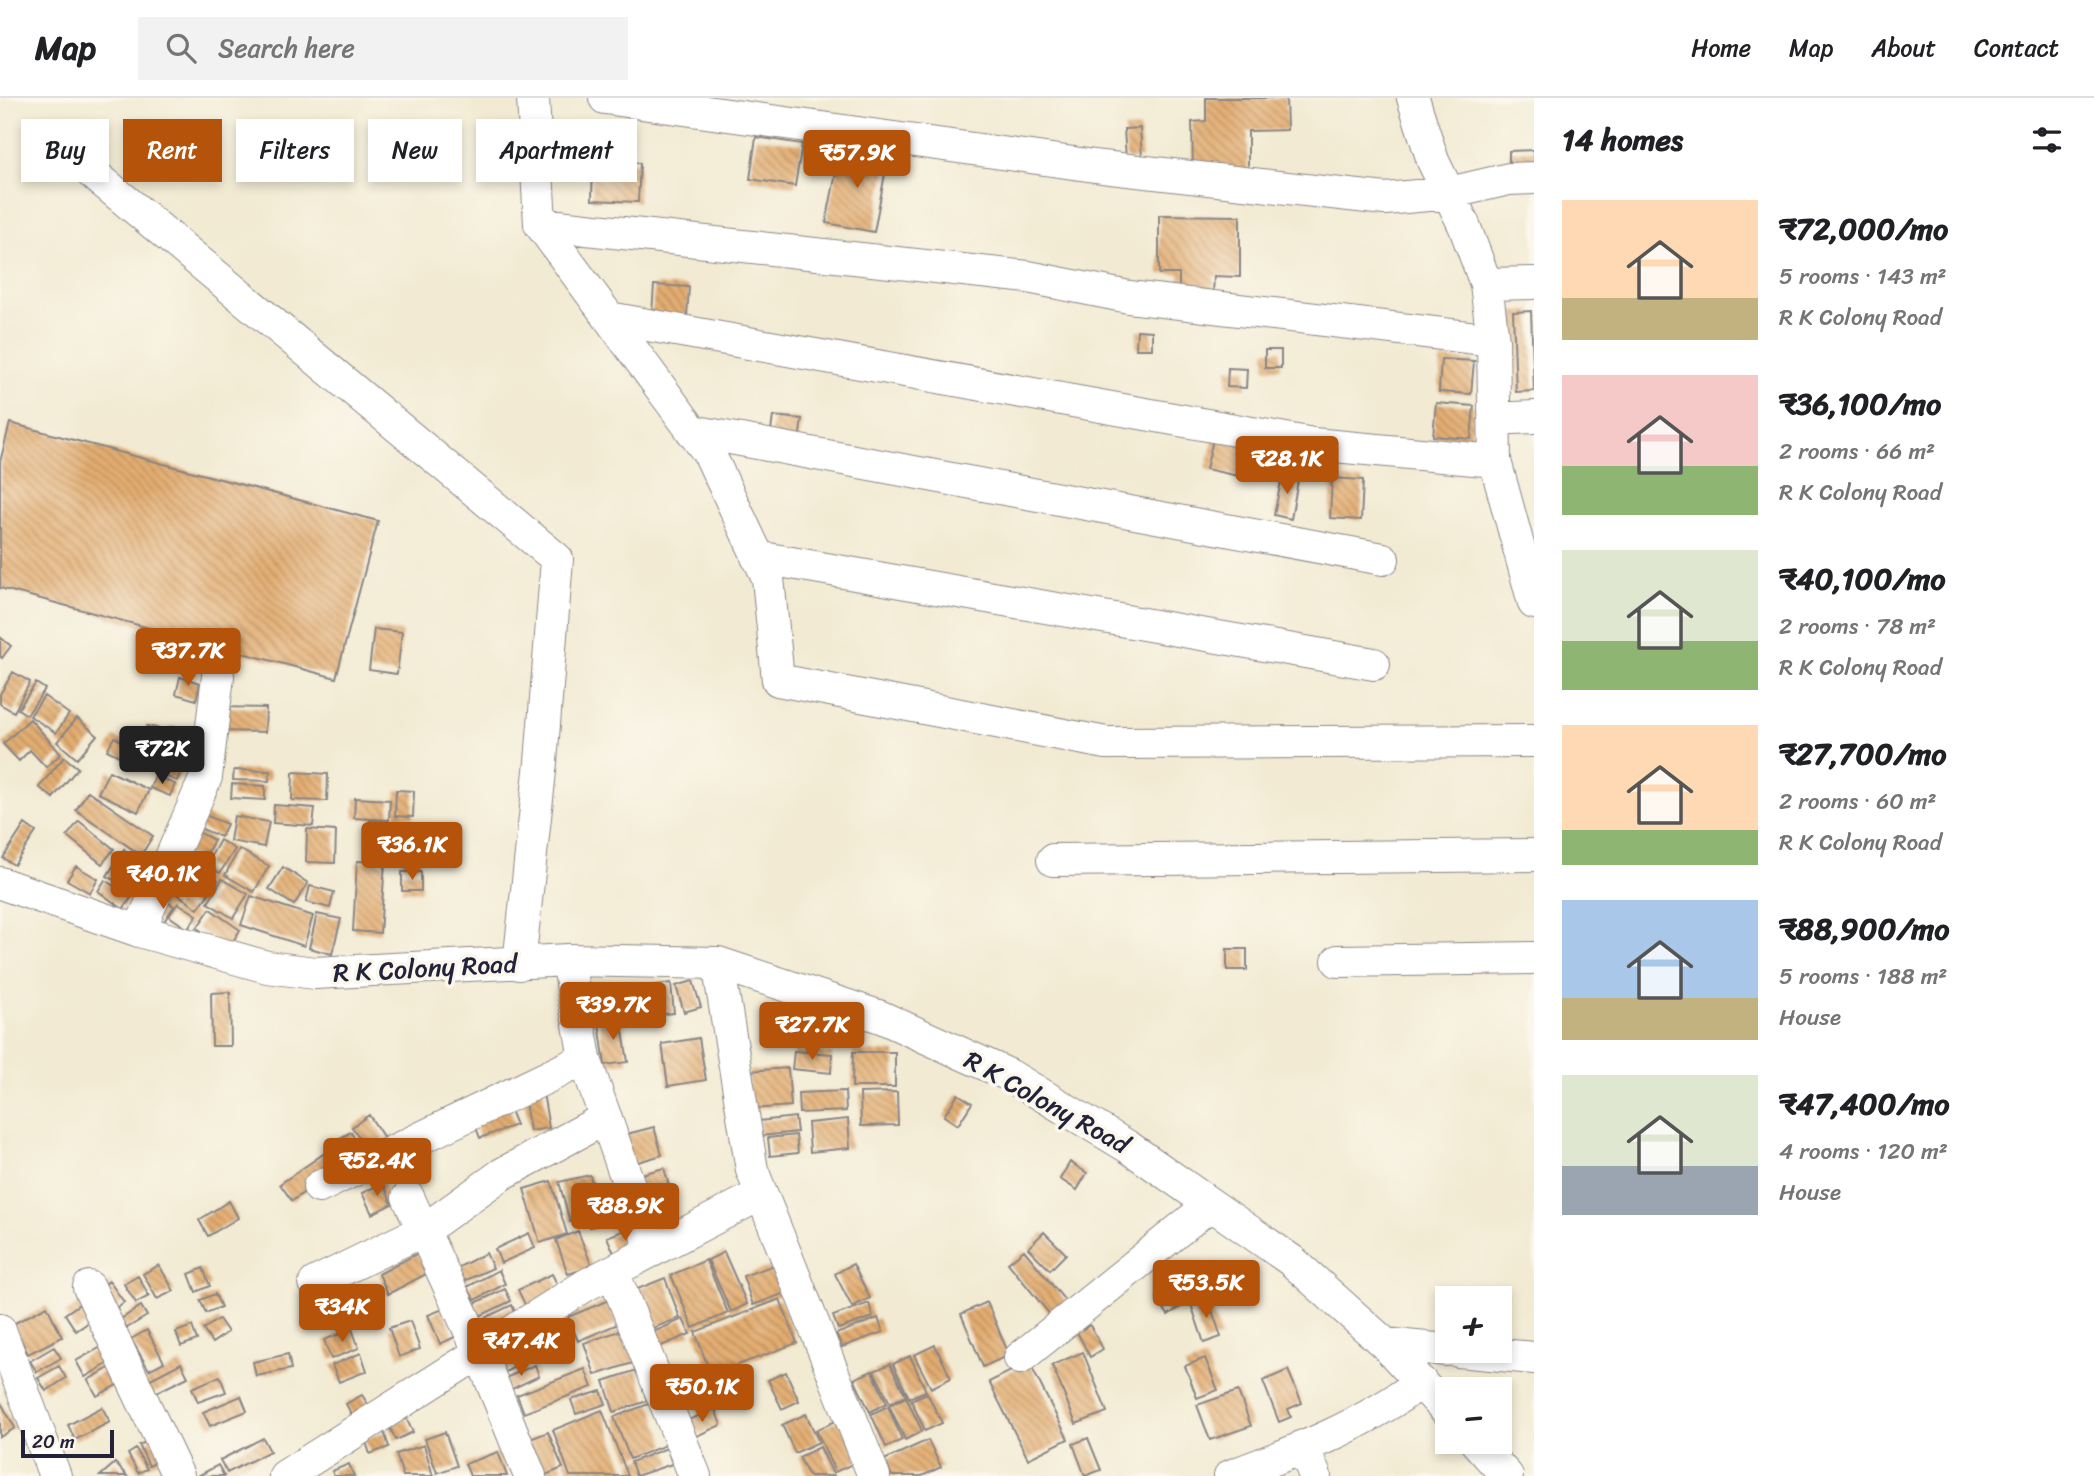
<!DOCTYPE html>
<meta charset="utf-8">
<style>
body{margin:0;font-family:Sriracha,sans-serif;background:#f2f2f2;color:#202124;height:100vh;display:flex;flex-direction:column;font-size:26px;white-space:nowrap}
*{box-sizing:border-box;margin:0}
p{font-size:23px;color:#757577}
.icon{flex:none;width:38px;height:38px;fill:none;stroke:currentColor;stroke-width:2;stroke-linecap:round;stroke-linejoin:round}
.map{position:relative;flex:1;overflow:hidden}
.drawer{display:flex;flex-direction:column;background:#fff;width:560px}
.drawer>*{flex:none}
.hud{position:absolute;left:21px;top:21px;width:665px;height:63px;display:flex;gap:14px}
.buttons{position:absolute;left:1435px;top:1188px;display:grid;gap:14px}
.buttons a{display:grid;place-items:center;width:77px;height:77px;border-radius:0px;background:#fff;box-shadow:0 4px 10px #0003;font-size:35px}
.scale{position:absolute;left:21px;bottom:18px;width:93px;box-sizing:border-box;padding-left:7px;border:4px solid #22223b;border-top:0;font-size:19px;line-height:24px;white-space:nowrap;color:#22223b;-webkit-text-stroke:5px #fbf7ec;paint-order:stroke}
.price{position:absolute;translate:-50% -60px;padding:0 16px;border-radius:7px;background:#b45309;color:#fff;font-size:23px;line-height:46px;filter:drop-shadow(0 2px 4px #0008)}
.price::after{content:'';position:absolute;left:50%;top:42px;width:21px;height:16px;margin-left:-10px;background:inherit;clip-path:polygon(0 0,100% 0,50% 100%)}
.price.selected{background:#222;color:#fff}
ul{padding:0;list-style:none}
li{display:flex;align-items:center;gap:21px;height:175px;padding:0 28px}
li span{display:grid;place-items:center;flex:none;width:196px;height:140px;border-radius:0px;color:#555}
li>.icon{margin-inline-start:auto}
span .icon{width:84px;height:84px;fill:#fffc;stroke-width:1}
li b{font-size:30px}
h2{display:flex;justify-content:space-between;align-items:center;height:84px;padding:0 28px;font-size:30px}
.pill{padding:0 24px;border-radius:0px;background:#fff;box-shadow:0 4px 10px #0003;font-size:24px;line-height:63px}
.pill.selected{background:#b45309;color:#fff}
header{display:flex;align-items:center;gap:42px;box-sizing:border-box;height:98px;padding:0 35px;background:#fff;border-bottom:2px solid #e0e0e0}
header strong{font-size:33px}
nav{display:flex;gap:38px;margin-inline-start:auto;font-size:24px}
.search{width:490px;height:63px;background:#f2f2f2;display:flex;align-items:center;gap:18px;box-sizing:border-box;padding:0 24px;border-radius:0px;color:#757577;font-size:26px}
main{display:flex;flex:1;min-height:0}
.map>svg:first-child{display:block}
.building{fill:url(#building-back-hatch)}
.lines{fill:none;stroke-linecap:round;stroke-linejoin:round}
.minor-casing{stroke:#8a8686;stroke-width:34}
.minor{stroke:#fff;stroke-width:32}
.labels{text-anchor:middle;stroke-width:7;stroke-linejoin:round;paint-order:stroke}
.street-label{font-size:26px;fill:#22223b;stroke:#fbf7ec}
</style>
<header>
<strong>Map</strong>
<div class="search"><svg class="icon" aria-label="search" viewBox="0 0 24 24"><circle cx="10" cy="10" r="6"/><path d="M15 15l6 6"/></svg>Search here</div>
<nav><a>Home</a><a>Map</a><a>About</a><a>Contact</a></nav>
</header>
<main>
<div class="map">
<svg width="1534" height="1378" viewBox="0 0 1534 1378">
<defs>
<pattern id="building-back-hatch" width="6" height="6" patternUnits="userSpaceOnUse" patternTransform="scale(1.75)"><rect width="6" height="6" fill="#e3ad71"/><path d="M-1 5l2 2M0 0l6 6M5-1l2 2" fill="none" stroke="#b88c5e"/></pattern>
</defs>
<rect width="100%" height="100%" fill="#fbf7ec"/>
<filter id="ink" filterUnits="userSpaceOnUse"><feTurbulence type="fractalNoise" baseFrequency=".0143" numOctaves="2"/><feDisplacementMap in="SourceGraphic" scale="14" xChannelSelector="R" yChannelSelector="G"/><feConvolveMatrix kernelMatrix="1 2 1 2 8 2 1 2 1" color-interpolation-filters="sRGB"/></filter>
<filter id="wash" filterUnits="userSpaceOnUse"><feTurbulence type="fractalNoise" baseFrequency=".00686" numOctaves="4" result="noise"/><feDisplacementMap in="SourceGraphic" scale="28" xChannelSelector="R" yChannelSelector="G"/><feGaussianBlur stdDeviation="1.57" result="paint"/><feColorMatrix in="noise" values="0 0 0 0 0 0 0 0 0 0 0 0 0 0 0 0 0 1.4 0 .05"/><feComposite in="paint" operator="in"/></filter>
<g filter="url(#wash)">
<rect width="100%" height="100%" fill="#f2ead2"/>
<g id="blocks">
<path class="building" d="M1206,0H1286L1287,32L1248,33V72L1193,73L1192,24L1206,23Z
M1140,30L1142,60L1126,61L1124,31Z
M756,39L802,46L795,88L750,81Z
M841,50L888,60L874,134L826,125Z
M1534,52V74L1509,75V53Z
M593,62L640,65L638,104L592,102Z
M1159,117L1240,118V179L1214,178L1213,196H1179V176H1159Z
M654,187L689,189L687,218L652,215Z
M1531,213L1534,293L1516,294L1513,214Z
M1137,232L1152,233V251H1136Z
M1265,252H1281V270H1265Z
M1441,261L1474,263L1471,296L1439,294Z
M1228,270L1247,271L1246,290L1227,289Z
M1436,305L1474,308L1471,341L1433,338Z
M773,318L802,321L799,344L770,341Z
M10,325L378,423L336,580L0,490V364Z
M1215,333L1247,342L1238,378L1206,371Z
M1283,374L1299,377L1291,421L1274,417Z
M1332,380L1363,382L1361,422L1330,420Z
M374,531L402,534L397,576L369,572Z
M0,539L11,548L2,560L0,558Z
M13,574L30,584L14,614L0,606V596Z
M180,579L200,585L196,602L176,596Z
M36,585L45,591L27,617L18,611Z
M44,598L69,616L56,635L30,618Z
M222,609L266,610L265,634L222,633Z
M77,620L97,637L77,661L57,644Z
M30,621L61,656L46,669L30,652L19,663L3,646Z
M147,628L169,633L164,651L143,646Z
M170,629L193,633L190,656L167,653Z
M114,639L132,648L125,661L107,652Z
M64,659L78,670L53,700L39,689Z
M159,660L183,669L177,683L154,674Z
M234,672L270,673L269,683L233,682Z
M109,673L149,692L138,714L98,695Z
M293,674L328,676L327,703L292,702Z
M155,678L175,686L170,698L150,690Z
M232,686L265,688V702L231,700Z
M396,692L414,693L413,719L395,718Z
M88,693L153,738L141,757L76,712Z
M355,700L390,702L389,722L354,720Z
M274,707L315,710L313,728L273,725Z
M195,713L227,726L221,739L190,726Z
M234,718L269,724L264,749L230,743Z
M79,723L114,751L102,766L67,738Z
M370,723L413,726L412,741L369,738Z
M25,726L36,734L14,767L3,760Z
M192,731L214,742L203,763L181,752Z
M307,731L336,733L335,765L306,764Z
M220,742L235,751L220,775L206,767Z
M124,751L137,767L131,792L107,778Z
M239,751L269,768L254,794L225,777Z
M402,752H420V768H402Z
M190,763L218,782L198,811L171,791Z
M357,763L385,765L380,835L353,833Z
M76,768L98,781L90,795L67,782Z
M283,769L308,785L294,807L269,791Z
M402,774H421V793H402Z
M222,781L248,796L233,820L208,805Z
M105,782L131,800L123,811L98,793Z
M310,788L334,794L330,810L306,804Z
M251,798L313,818L304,848L241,827Z
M164,802L174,808L163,825L153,818Z
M178,805L197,817L188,831L169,818Z
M210,811L240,832L228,851L197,830Z
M317,816L341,821L332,856L309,850Z
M1227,851H1247V872H1227Z
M693,883L701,909L684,914L676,888Z
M671,885L674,915L654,917L650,888Z
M230,894L231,948H212L211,895Z
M621,921L628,964L605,967L599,925Z
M699,940L706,982L668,988L662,946Z
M794,953L832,956L831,975L792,971Z
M853,954H895V989H852Z
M788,970L791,1008L750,1011L748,973Z
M542,989L549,1030L530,1033L523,993Z
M845,993L846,1013L799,1015L798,995Z
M897,994L898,1027L861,1028L860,995Z
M958,996L972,1005L958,1027L944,1018Z
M509,1010L516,1027L480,1040L474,1024Z
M369,1017L384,1040L367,1051L352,1029Z
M795,1019L797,1034L761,1038L759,1023Z
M848,1021L850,1050L810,1054L808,1025Z
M654,1029L662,1057L631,1066L623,1037Z
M351,1034L362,1056L342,1067L331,1045Z
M796,1037L798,1055L770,1058L768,1040Z
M329,1052L340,1068L292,1103L280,1086Z
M1070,1064L1087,1075L1077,1092L1060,1081Z
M664,1070L672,1098L645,1104L638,1077Z
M590,1077L593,1088L577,1092L584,1120L570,1124L559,1084Z
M551,1083L567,1136L540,1145L524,1091Z
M383,1085L392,1106L372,1116L362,1095Z
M612,1089L619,1123L590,1129L582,1095Z
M229,1103L238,1120L208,1138L199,1122Z
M633,1129L642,1152L617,1162L607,1139Z
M578,1133L595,1176L586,1184L581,1172L568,1176L556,1142Z
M1044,1134L1066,1156L1050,1172L1028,1150Z
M529,1135L535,1150L501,1165L495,1151Z
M1024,1152L1067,1205L1051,1218L1008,1165Z
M724,1154L747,1206L731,1214L708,1162Z
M418,1155L428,1175L388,1196L379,1176Z
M486,1155L493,1170L464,1183L457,1170Z
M706,1162L728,1215L693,1230L671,1177Z
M777,1166L788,1194L753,1207L743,1178Z
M853,1166L870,1200L852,1209L835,1176Z
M159,1167L174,1193L157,1201L143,1176Z
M203,1170L210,1188L196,1194L189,1176Z
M499,1172L505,1186L475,1202L467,1189Z
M552,1176L563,1198L529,1215L518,1192Z
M138,1178L149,1198L136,1205L124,1186Z
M665,1180L680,1220L645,1233L630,1194Z
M109,1183L124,1204L111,1214L96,1193Z
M1183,1183L1194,1200L1168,1217L1157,1200Z
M505,1191L511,1203L480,1218L475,1205Z
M215,1196L221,1209L206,1215L200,1202Z
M1208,1200L1221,1239L1204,1245L1191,1206Z
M780,1201L797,1245L711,1277L695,1234Z
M609,1202L618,1226L578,1243L568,1219Z
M84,1203L95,1220L76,1233L65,1216Z
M987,1204L1009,1257L983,1269L961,1216Z
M869,1205L873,1219L838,1231L833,1218Z
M512,1207L518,1221L482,1238L476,1224Z
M47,1208L62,1239L28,1256L13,1226Z
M141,1208L147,1218L127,1230L121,1221Z
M443,1211L455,1239L440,1246L428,1217Z
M878,1220L883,1234L842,1249L836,1236Z
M219,1221L228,1234L212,1245L203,1231Z
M683,1221L690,1236L659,1249L653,1234Z
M410,1223L420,1251L399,1259L389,1230Z
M1090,1227L1103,1251L1090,1259L1077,1234Z
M192,1228L197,1242L181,1248L176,1234Z
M352,1231L359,1250L331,1261L324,1242Z
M625,1231L636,1264L595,1277L584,1245Z
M147,1232L164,1264L149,1272L131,1241Z
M521,1246L529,1261L500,1277L491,1263Z
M935,1247L951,1280L931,1290L914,1257Z
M103,1248L112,1263L85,1279L76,1263Z
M54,1249L61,1260L37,1274L30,1263Z
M1083,1254L1107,1314L1076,1326L1052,1267Z
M361,1255L367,1273L339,1284L332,1267Z
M288,1256L291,1271L256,1278L253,1264Z
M910,1258L926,1293L909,1300L893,1266Z
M1205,1260L1218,1292L1197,1300L1185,1268Z
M1029,1264L1068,1341L1028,1361L989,1284Z
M181,1265L188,1279L145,1300L139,1287Z
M890,1266L906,1298L890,1305L874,1273Z
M535,1267L539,1278L508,1293L503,1281Z
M59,1268L66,1280L46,1293L38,1280Z
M113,1268L122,1284L97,1298L88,1282Z
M585,1271L592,1289L524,1315L517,1297Z
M637,1272L647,1303L614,1314L604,1283Z
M1288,1272L1302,1305L1288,1311L1291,1319L1279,1324L1263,1283Z
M872,1273L887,1305L870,1314L854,1281Z
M786,1274L799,1303L782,1311L768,1282Z
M220,1278L226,1294L198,1304L192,1290Z
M601,1293L606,1306L576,1316L571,1302Z
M1238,1293L1251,1328L1210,1342L1197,1307Z
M927,1295L942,1325L925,1333L911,1302Z
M362,1297L371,1311L354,1321L346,1306Z
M241,1298L247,1313L210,1328L203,1314Z
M906,1299L922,1333L905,1342L889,1307Z
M0,1303L15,1330L0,1339Z
M651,1305L666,1347L630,1361L614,1319Z
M888,1308L902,1342L886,1349L871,1316Z
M102,1309L110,1324L75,1342L68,1327Z
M715,1311L721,1327L690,1341L683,1324Z
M602,1312L628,1378H570L553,1332Z
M806,1316L819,1344L795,1355L782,1327Z
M844,1319L864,1361L835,1374L816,1332Z
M406,1320L413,1334L396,1342L389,1328Z
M384,1334L389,1349L370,1356L365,1341Z
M445,1334L457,1368L437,1375L425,1341Z
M548,1334L563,1370L543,1378L525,1343Z
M263,1340L270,1353L227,1375L220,1362Z
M1088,1340L1101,1372L1085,1378L1073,1346Z
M152,1341L162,1361L149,1368L139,1347Z
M928,1342L941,1369L922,1378H892L884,1362Z
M424,1347L433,1378H403L396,1356Z
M820,1349L834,1378H809L799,1359Z
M667,1350L672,1366L636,1378L631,1364Z
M136,1351L147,1371L138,1375L128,1356Z
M498,1354L507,1378H470L465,1366Z
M115,1365L127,1378H100Z
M349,1366L354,1378H334L332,1373Z
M218,1367L224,1378H198Z"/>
</g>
</g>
<g filter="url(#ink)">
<use href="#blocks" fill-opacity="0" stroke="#8a8686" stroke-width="2"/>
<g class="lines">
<g class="minor-casing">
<path id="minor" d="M533,0L540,126L710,357L768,480L778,582L1106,645L1534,643
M605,0L1102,69L1385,101L1449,95L1509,81L1534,80
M1413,0L1433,63L1464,127L1486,186L1493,242L1495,363L1534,505
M67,54L557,461L541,664L519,866
M540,126L1028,179L1129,199L1493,242
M1486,186L1534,185
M609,220L1313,346L1495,363
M1494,321L1534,319
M692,333L1383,461
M757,459L1374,566
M1053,762L1534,757
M0,785L139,833L267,869L315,875L568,862L718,865L881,919L1009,977L1130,1050L1292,1163L1385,1246L1447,1313
M139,833L206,679L218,578
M1338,863L1534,860
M718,865L752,1072L874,1378
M585,961L652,1153
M319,1089L585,961L568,862
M408,1099L480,1255L530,1378
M613,1174L695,1378
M315,1185L424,1132L502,1076L606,1020
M89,1189L178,1378
M0,1232L55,1378
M1385,1246L1447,1252
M1458,1253L1534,1260
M1020,1260L1210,1107
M1476,1344L1507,1378
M1303,1348L1315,1378
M285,1378L586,1187L761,1096
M1230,1378C1295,1354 1366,1326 1421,1284"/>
</g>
<use href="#minor" class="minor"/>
</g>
</g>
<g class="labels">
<g class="street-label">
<text transform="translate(425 870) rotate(-3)" y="9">R K Colony Road</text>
<text transform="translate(1047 1004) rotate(29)" y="9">R K Colony Road</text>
</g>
</g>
</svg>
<div class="buttons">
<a>+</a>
<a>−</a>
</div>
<div class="scale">20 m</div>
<b class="price" style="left:857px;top:92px">₹57.9K</b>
<b class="price" style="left:1287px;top:398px">₹28.1K</b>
<b class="price" style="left:188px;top:590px">₹37.7K</b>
<b class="price selected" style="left:162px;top:688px">₹72K</b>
<b class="price" style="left:412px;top:784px">₹36.1K</b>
<b class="price" style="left:163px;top:813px">₹40.1K</b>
<b class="price" style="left:613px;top:944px">₹39.7K</b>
<b class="price" style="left:812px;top:964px">₹27.7K</b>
<b class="price" style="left:377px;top:1100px">₹52.4K</b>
<b class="price" style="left:625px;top:1145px">₹88.9K</b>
<b class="price" style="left:1206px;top:1222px">₹53.5K</b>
<b class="price" style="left:342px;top:1246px">₹34K</b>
<b class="price" style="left:521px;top:1280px">₹47.4K</b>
<b class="price" style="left:702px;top:1326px">₹50.1K</b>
<div class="hud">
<a class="pill">Buy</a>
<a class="pill selected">Rent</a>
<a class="pill">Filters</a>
<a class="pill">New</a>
<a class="pill">Apartment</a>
</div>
</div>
<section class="drawer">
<h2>14 homes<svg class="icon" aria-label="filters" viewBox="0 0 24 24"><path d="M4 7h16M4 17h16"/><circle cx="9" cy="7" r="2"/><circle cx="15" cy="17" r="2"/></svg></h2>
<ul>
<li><span style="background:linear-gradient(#ffd9b3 70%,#c2b280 0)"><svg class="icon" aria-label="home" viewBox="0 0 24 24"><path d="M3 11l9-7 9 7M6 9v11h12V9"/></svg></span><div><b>₹72,000/mo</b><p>5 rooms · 143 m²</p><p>R K Colony Road</p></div></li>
<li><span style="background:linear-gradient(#f6c9c9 65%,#8fb573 0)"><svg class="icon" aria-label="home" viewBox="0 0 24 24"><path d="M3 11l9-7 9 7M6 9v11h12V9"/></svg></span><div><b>₹36,100/mo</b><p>2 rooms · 66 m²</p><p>R K Colony Road</p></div></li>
<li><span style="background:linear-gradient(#dfe7d0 65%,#8fb573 0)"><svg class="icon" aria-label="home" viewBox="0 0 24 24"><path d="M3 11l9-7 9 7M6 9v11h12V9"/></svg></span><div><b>₹40,100/mo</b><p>2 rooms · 78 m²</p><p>R K Colony Road</p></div></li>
<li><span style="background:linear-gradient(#ffd9b3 75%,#8fb573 0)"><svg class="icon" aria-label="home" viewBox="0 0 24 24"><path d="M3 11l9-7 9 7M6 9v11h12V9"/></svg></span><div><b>₹27,700/mo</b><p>2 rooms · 60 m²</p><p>R K Colony Road</p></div></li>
<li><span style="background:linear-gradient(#a9c7e8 70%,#c2b280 0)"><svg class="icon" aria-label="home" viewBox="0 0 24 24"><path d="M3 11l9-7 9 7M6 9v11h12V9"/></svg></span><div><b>₹88,900/mo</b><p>5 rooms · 188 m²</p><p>House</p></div></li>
<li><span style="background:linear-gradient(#dfe7d0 65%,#9aa5b1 0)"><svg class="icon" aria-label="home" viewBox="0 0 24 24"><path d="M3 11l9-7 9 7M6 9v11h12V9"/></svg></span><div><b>₹47,400/mo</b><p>4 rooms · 120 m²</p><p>House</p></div></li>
</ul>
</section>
</main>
